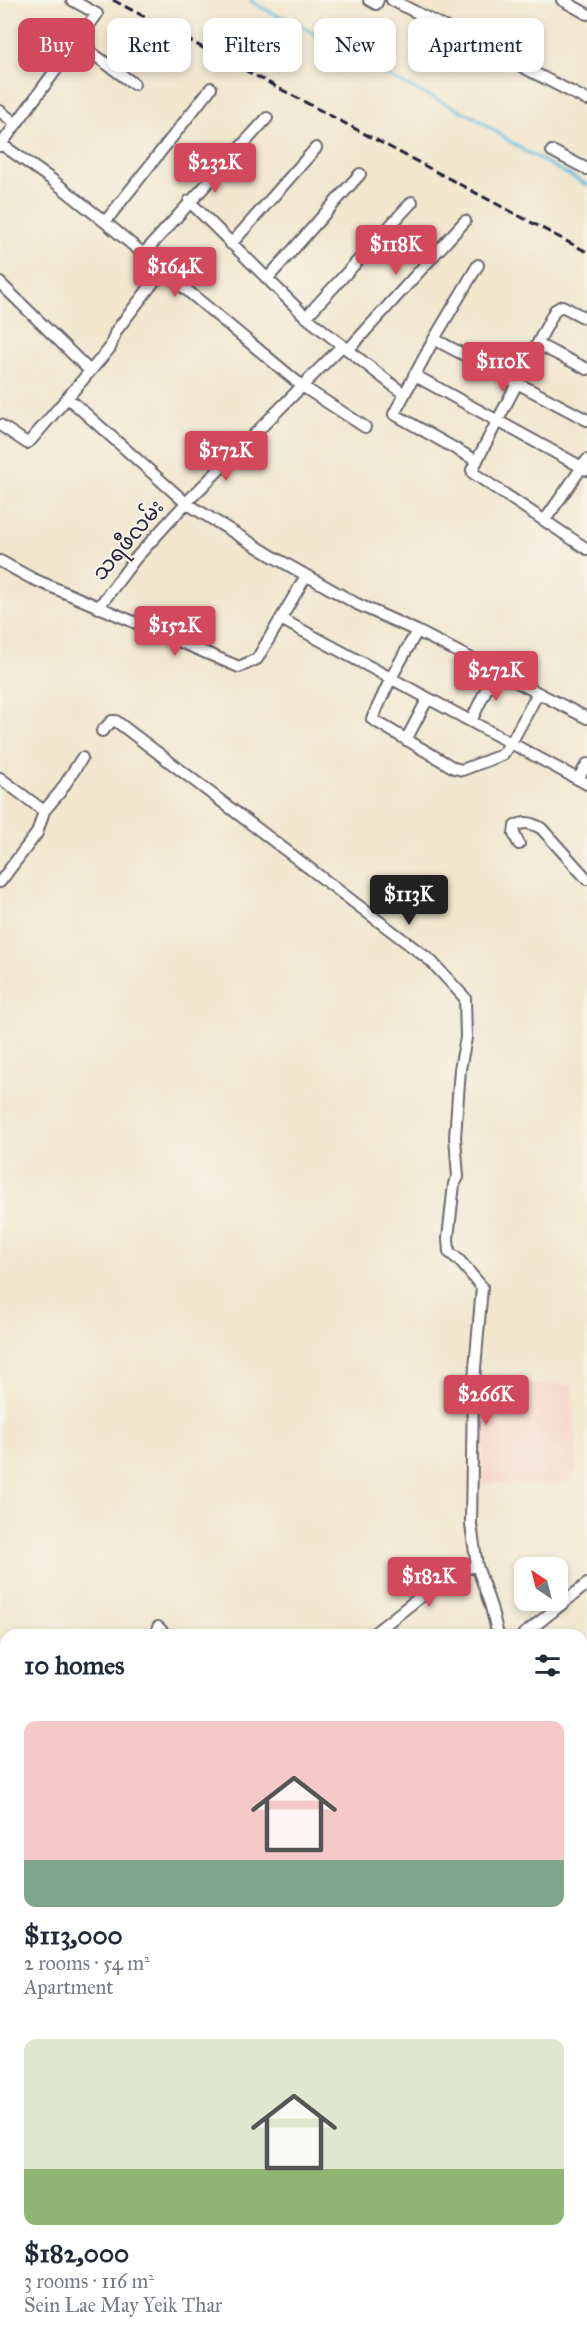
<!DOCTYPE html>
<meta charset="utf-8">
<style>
body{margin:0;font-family:"IM FELL Great Primer","Noto Sans Myanmar",serif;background:#f6f6f7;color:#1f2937;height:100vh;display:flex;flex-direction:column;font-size:22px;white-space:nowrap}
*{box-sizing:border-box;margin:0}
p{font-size:20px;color:#747a83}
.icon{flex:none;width:33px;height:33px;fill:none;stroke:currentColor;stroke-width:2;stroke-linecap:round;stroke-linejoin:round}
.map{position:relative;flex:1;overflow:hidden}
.drawer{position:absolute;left:0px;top:1629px;width:588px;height:722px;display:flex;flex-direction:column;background:#fff;border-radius:18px 18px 0 0;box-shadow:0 3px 9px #0003}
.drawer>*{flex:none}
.guide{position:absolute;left:18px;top:18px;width:552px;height:54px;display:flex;gap:12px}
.needle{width:39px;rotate:325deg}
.buttons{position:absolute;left:514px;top:1557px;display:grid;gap:12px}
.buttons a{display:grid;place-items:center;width:54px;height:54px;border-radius:12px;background:#fff;box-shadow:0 3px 9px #0003;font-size:30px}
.price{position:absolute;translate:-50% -51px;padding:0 14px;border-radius:6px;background:#d1495b;color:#fff;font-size:20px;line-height:39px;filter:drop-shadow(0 2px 3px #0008)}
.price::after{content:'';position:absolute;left:50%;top:36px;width:18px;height:14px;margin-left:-9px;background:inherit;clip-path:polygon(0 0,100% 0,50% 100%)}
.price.selected{background:#222;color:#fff}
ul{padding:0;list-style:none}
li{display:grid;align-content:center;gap:12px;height:318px;padding:0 24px}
li span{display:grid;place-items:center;height:186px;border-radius:12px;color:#555}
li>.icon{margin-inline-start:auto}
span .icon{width:108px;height:108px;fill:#fffc;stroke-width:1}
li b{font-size:26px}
h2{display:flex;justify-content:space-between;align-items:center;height:72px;padding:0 24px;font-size:26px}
.pill{padding:0 21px;border-radius:12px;background:#fff;box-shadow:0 3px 9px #0003;font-size:21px;line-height:54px}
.pill.selected{background:#d1495b;color:#fff}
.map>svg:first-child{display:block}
.built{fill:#f7d1c6}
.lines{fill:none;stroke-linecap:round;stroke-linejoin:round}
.stream{stroke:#64bfe1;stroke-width:3}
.minor-casing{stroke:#6b676e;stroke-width:14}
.major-casing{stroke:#6b676e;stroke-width:15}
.minor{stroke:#fff;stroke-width:10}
.major{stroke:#fff;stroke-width:12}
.rail{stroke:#22223b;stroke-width:3;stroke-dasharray:9 4.5;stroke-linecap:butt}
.labels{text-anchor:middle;stroke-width:4.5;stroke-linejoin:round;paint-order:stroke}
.street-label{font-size:21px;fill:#22223b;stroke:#f7f3e8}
</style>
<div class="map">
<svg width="587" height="2350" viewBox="0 0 587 2350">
<rect width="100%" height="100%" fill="#f7f3e8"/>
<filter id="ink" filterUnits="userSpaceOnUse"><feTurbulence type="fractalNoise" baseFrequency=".0167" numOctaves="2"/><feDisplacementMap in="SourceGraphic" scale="12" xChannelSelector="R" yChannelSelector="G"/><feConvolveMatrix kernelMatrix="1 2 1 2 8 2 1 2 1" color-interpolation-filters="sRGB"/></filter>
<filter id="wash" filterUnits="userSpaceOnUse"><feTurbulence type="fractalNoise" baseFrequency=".008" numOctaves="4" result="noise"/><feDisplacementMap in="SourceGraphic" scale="24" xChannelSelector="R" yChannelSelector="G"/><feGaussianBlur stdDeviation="1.35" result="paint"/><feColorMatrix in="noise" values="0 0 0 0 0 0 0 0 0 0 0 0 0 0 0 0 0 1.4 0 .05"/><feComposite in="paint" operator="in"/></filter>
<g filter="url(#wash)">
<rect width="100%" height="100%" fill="#f2e6cd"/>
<path class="built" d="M482,1384L573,1385L577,1469L569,1481L559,1484L483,1483Z
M587,2110V2239L582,2234V2115Z"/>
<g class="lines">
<path class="stream" d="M250,0C264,12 282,16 298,24C313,32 326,42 338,53L474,117L523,150L587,185
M582,2111L587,2106"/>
</g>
</g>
<g filter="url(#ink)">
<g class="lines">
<g class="minor-casing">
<path id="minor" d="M369,0L376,4L378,0
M392,0L587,100
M562,0L587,14
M77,42L134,84
M0,111L16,124
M1,144L51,179L105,222L302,386L365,427
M0,146L97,14L72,0
M552,151L587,169
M189,201L306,317L404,394
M105,222L211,88
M231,244L316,148
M144,253L267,118
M267,279L360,174
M0,283L90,371
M306,317L412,202
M587,319L562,306L555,310L472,470L473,473L587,549
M434,339L587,420
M539,345L587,369
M348,350L465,221
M414,375L587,470
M68,398L186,503L272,556L357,604L417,631L587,718
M0,425L27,443L31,440L110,348L116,331L163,270
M477,461L394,414L434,339L478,265
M545,520L587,460
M0,561L31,578L239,667L257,659L306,576
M98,608L135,559L186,503L342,346
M281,619L587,784
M417,631L391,678L372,719L454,768L462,770L502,755L511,743L538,693
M471,721L495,671
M102,731L112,721H116L431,961L465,998L466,1038L460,1069L455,1137L458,1177L454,1184L448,1238L449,1252L459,1260L482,1287L473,1391L471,1525L477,1566L491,1607L498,1635
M406,740L428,698
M0,778L44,811
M578,779L587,764
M519,844L514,834L515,826C525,821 531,823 541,828L587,879
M0,882L37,833L44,811L60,792L82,758
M158,1627L166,1635
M372,1635L453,1571L477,1566
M523,1635L587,1584
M582,1749L587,1745
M582,1767L587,1771
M0,1859L6,1855
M0,2020L6,2019
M0,2286L6,2283"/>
</g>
<g class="major-casing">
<path id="major" d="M0,2099L6,2111
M0,2132L6,2144
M110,2344L112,2350
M126,2344L129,2350"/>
</g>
<use href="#minor" class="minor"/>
<use href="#major" class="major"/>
<path class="rail" d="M113,0L587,252"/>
</g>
</g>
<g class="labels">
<g class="street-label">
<text transform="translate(128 540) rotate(-50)" y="7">သရဖီလမ်း</text>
</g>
</g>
</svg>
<div class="buttons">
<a><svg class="needle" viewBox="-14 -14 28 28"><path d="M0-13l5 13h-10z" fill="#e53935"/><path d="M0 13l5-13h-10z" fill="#747a83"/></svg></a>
</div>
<b class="price" style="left:215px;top:194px">$232K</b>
<b class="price" style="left:396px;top:276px">$118K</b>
<b class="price" style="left:175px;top:298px">$164K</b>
<b class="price" style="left:503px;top:393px">$110K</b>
<b class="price" style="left:226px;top:482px">$172K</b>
<b class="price" style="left:175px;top:657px">$152K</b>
<b class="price" style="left:496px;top:702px">$272K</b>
<b class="price selected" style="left:409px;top:926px">$113K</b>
<b class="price" style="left:486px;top:1426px">$266K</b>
<b class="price" style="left:429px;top:1608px">$182K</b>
<div class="guide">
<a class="pill selected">Buy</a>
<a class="pill">Rent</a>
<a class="pill">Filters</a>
<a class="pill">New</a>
<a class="pill">Apartment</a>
</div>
<section class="drawer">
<h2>10 homes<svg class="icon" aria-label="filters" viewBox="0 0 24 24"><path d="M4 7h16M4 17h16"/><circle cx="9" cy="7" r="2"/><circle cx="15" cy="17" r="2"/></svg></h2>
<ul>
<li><span style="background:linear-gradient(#f6c9c9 75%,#7fa58c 0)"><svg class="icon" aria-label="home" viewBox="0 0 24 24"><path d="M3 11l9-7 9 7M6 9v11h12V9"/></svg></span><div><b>$113,000</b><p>2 rooms · 54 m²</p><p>Apartment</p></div></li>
<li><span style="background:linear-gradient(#dfe7d0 70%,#8fb573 0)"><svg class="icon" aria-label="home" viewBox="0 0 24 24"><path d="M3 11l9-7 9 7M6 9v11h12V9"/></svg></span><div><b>$182,000</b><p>3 rooms · 116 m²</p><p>Sein Lae May Yeik Thar</p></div></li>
</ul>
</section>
</div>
